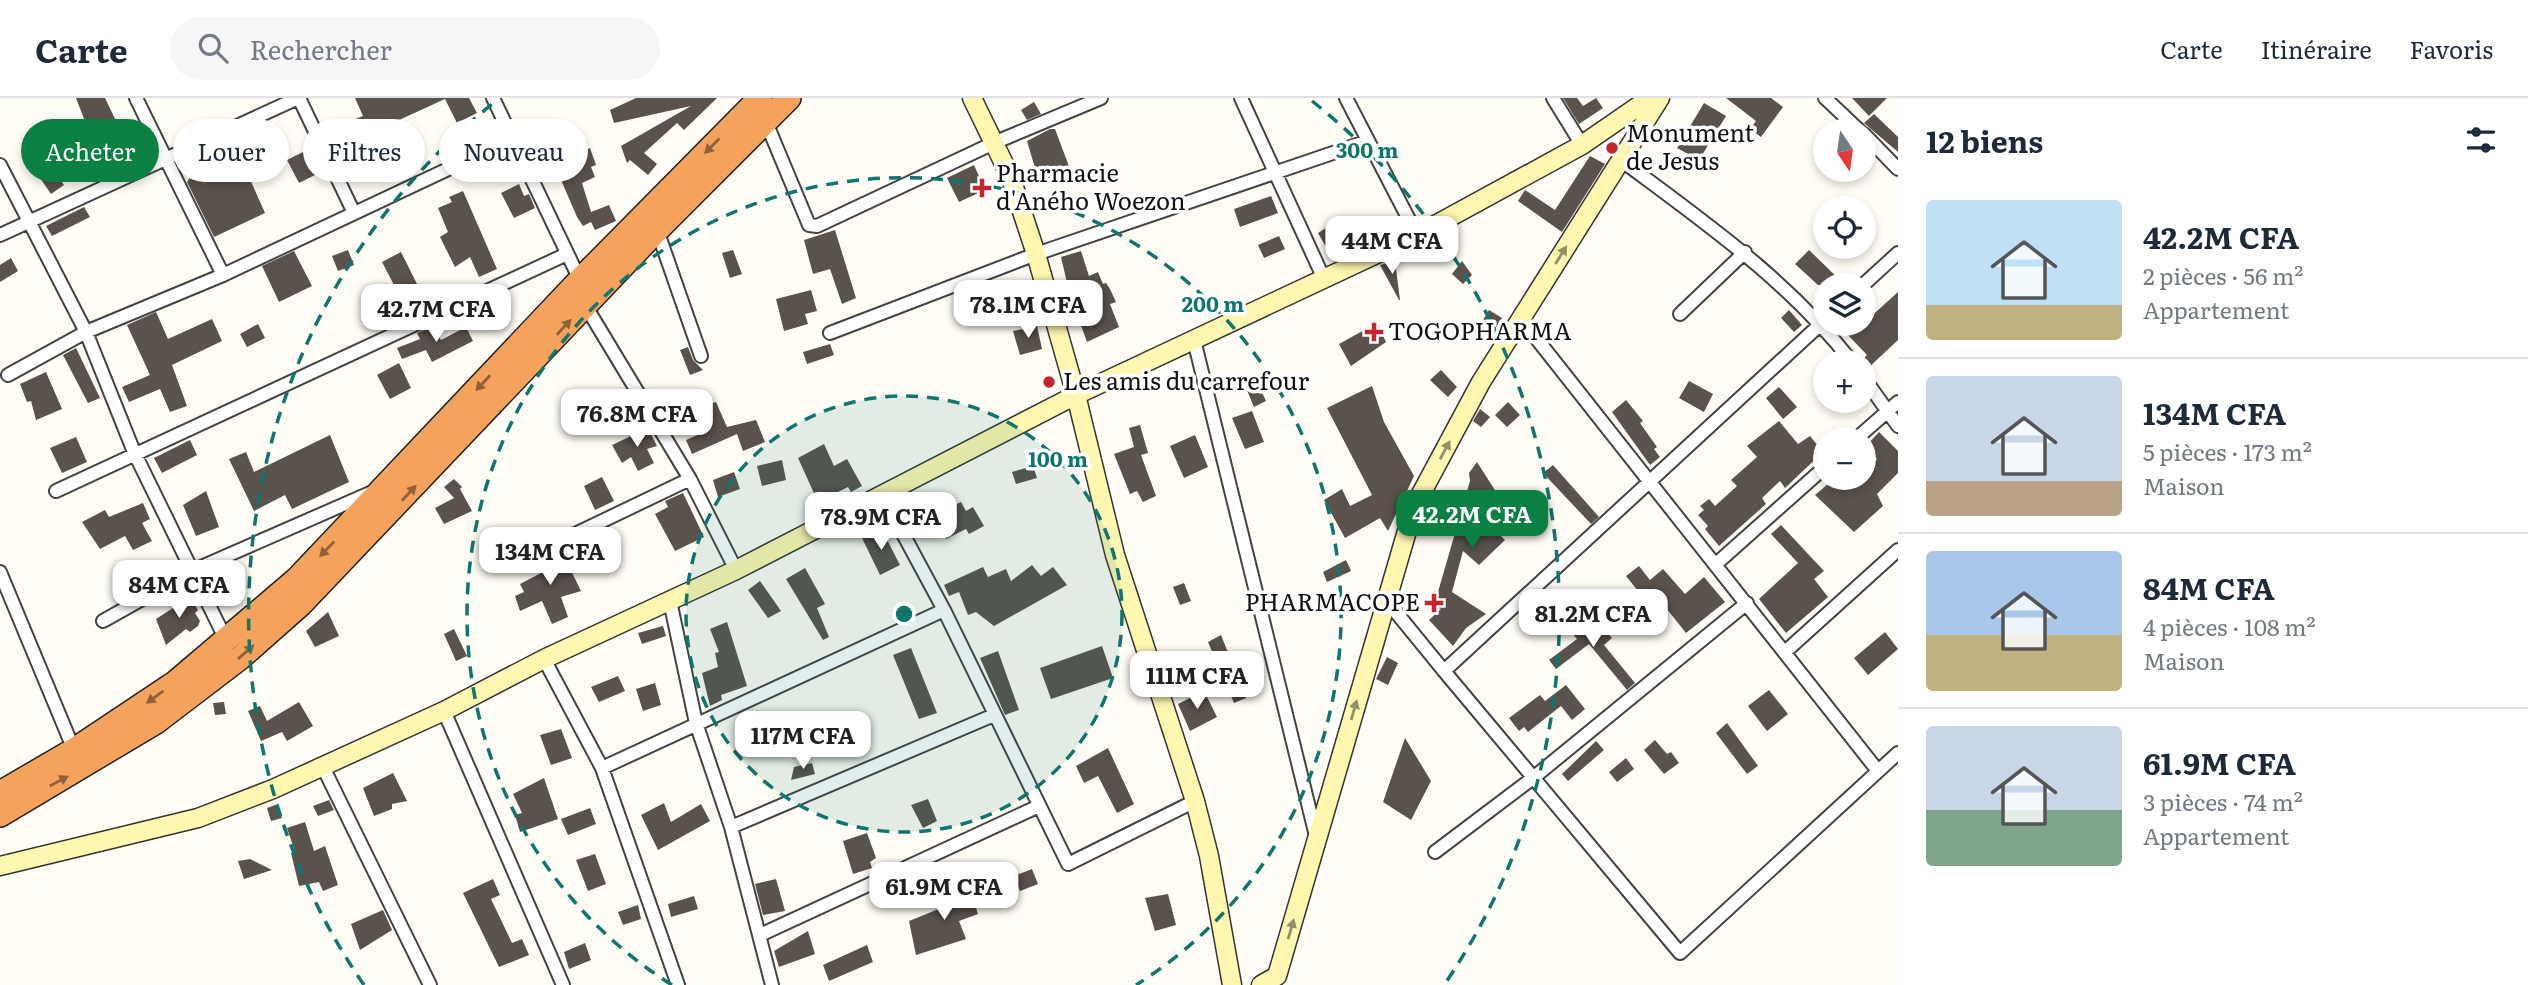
<!DOCTYPE html>
<html lang="fr">
<meta charset="utf-8">
<style>
body{margin:0;font-family:Literata,serif;background:#f6f6f7;color:#1f2937;height:100vh;display:flex;flex-direction:column;font-size:26px;white-space:nowrap}
*{box-sizing:border-box;margin:0}
p{font-size:23px;color:#747a83}
.icon{flex:none;width:38px;height:38px;fill:none;stroke:currentColor;stroke-width:2;stroke-linecap:round;stroke-linejoin:round}
.map{position:relative;flex:1;overflow:hidden}
.sheet{display:flex;flex-direction:column;background:#fff;width:630px}
.sheet>*{flex:none}
.banner{position:absolute;left:21px;top:21px;width:665px;height:63px;display:flex;gap:14px}
.needle{width:46px;rotate:167deg}
.controls{position:absolute;left:1813px;top:21px;display:grid;gap:14px}
.controls a{display:grid;place-items:center;width:63px;height:63px;border-radius:50%;background:#fff;box-shadow:0 4px 10px #0003;font-size:35px}
.price{position:absolute;translate:-50% -60px;padding:0 16px;border-radius:14px;background:#fff;color:#222;font-size:23px;line-height:46px;filter:drop-shadow(0 2px 4px #0008)}
.price::after{content:'';position:absolute;left:50%;top:42px;width:21px;height:16px;margin-left:-10px;background:inherit;clip-path:polygon(0 0,100% 0,50% 100%)}
.price.active{background:#0b8043;color:#fff}
ul{padding:0;list-style:none}
li{display:flex;align-items:center;gap:21px;height:175px;padding:0 28px}
li+li{border-top:2px solid #e0e1e3}
li span{display:grid;place-items:center;flex:none;width:196px;height:140px;border-radius:7px;color:#555}
li>.icon{margin-inline-start:auto}
span .icon{width:84px;height:84px;fill:#fffc;stroke-width:1}
li b{font-size:30px}
h2{display:flex;justify-content:space-between;align-items:center;height:84px;padding:0 28px;font-size:30px}
.pill{padding:0 24px;border-radius:32px;background:#fff;box-shadow:0 4px 10px #0003;font-size:24px;line-height:63px}
.pill.active{background:#0b8043;color:#fff}
header{display:flex;align-items:center;gap:42px;box-sizing:border-box;height:98px;padding:0 35px;background:#fff;border-bottom:2px solid #e0e1e3}
header strong{font-size:33px}
nav{display:flex;gap:38px;margin-inline-start:auto;font-size:24px}
.search{width:490px;height:63px;background:#f6f6f7;display:flex;align-items:center;gap:18px;box-sizing:border-box;padding:0 24px;border-radius:38px;color:#747a83;font-size:26px}
main{display:flex;flex:1;min-height:0}
.map>svg:first-child{display:block}
.building{fill:#5a524d}
.lines{fill:none;stroke-linecap:round;stroke-linejoin:round}
.street-casing{stroke:#444;stroke-width:16}
.secondary-casing{stroke:#333;stroke-width:21}
.highway-casing{stroke:#222;stroke-width:26}
.street{stroke:#fff;stroke-width:12}
.secondary{stroke:#fff6b0;stroke-width:18}
.highway{stroke:#f5a25d;stroke-width:23}
.oneway{fill:#8e613b}
.oneway2{fill:#948f68}
.ring{fill:none;stroke:#0f766e;stroke-width:3.5;stroke-dasharray:12 9}
.poi-dot{fill:#c4262e;stroke:#fff;stroke-width:2.5}
.labels{text-anchor:middle;stroke-width:7;stroke-linejoin:round;paint-order:stroke}
.poi-label{font-size:24px;fill:#111;stroke:#fff;text-anchor:start}
.centre{fill:#0f766e;stroke:#fff;stroke-width:3.5}
.ring-label{font-size:21px;text-anchor:middle;font-weight:bold;fill:#0f766e;stroke:#fff;stroke-width:7;stroke-linejoin:round;paint-order:stroke}
</style>
<header>
<strong>Carte</strong>
<div class="search"><svg class="icon" aria-label="search" viewBox="0 0 24 24"><circle cx="10" cy="10" r="6"/><path d="M15 15l6 6"/></svg>Rechercher</div>
<nav><a>Carte</a><a>Itinéraire</a><a>Favoris</a></nav>
</header>
<main>
<div class="map">
<svg width="1898" height="887" viewBox="0 0 1898 887">
<rect width="100%" height="100%" fill="#fffdf5"/>
<path class="building" d="M76,0H105L127,46L113,52L119,64L100,72L78,29L86,26Z
M355,0H469L477,15L457,25L445,1L386,28L400,56L377,68L368,50L339,63L328,41L356,28L353,22L363,18Z
M636,0H717L684,32L677,25L644,55L657,66L648,77L630,62L627,65L621,48L691,8L614,25L610,12Z
M1563,0H1577L1583,8L1596,0L1603,10L1579,26Z
M1726,0H1771L1783,9L1761,39L1750,31L1756,23Z
M1852,0H1887L1869,18Z
M1034,4L1041,16L1027,22L1021,12Z
M1704,5L1726,18L1699,62L1677,50Z
M1874,16L1898,39V54L1864,25Z
M562,27L568,37L555,45L548,35Z
M1050,31H1055L1070,71L1040,87L1027,43Z
M38,49L64,87L51,96L25,58Z
M590,50L596,67L591,69L595,79L582,85L591,114L609,107L616,123L595,132L591,124L583,128L577,119L555,68Z
M238,54L265,115L214,139L187,84L192,77Z
M303,54L315,77L299,85L287,62Z
M1590,58L1605,66L1562,134L1518,103L1525,92L1555,112Z
M974,67L985,92L959,104L947,80Z
M519,86L524,98L529,96L535,110L514,120L501,95Z
M463,93L497,171L479,179L470,159L455,169L440,139L448,134L438,110L452,104L449,99Z
M1271,98L1278,115L1240,129L1234,111Z
M84,109L90,119L52,138L46,128Z
M1345,118L1354,133L1371,127L1374,141L1334,163L1318,135Z
M835,132L856,200L842,206L830,171L813,176L804,142Z
M1279,138L1285,151L1264,160L1258,147Z
M348,152L354,167L338,173L332,158Z
M733,152L742,176L730,180L722,155Z
M1809,152L1845,187H1818L1795,166Z
M294,153L312,188L279,204L262,168Z
M1081,153L1089,178L1098,174L1103,186L1106,185L1110,191L1116,204L1110,206L1119,229L1087,244L1079,222L1086,220L1068,189L1061,159Z
M401,154L425,202L407,212L382,164Z
M11,160L18,173L0,184V167Z
M1395,163L1400,202H1399L1380,167Z
M1462,163L1472,177L1463,186L1452,176Z
M811,192L817,213L805,216L808,226L784,233L776,201Z
M1898,194V242L1866,272L1861,263L1867,257L1847,236L1858,226H1864V221L1866,223Z
M486,203L490,213L463,226L457,216Z
M1489,212L1502,220L1492,236L1479,229Z
M1789,212L1802,227L1794,234L1781,220Z
M156,214L168,241L212,221L222,243L172,267L187,308L170,314L160,291L129,304L122,289L150,277L127,227Z
M1377,225L1386,244L1351,268L1339,246Z
M258,226L265,240L247,249L240,236Z
M433,228L441,242L466,229L473,243L432,264L426,252L402,261L397,250L420,241L417,235Z
M1037,228L1042,251L1020,257L1013,233Z
M830,246L834,257L807,266L803,254Z
M688,249L693,262L703,272L690,277L680,252Z
M76,250L100,300L88,305L63,257Z
M399,265L411,290L390,301L377,277Z
M1441,272L1457,289L1448,299L1430,282Z
M46,274L62,311L36,322L31,303L27,304L20,286Z
M1689,283L1713,296L1704,314L1679,300Z
M1257,284L1266,303L1254,309L1246,290Z
M1372,288L1384,324L1414,378L1388,433L1380,420L1345,440L1324,402L1342,391L1350,408L1372,397L1327,310Z
M1779,289L1797,309L1783,321L1766,300Z
M1626,302L1643,323L1640,325L1657,349L1654,351L1660,359L1650,367L1612,314Z
M716,304L727,329L756,322L765,344L743,353L737,336L692,356L686,342L709,332L702,308Z
M1508,304L1520,317L1507,329L1495,317Z
M1480,311L1490,319L1481,329L1473,323Z
M1252,313L1264,344L1245,351L1232,320Z
M1779,323L1798,346L1810,338L1823,354L1785,390L1780,383L1762,400L1766,406L1719,448L1705,431L1708,428L1698,417L1704,412L1700,408L1709,401L1715,408L1737,388L1731,382L1757,359L1747,348Z
M1140,327L1148,355L1141,357L1156,398L1143,404L1137,393L1130,396L1114,356L1134,349L1129,330Z
M648,330L657,348L647,351L654,365L638,373L631,359L622,365L612,347Z
M1879,334L1898,353V375L1877,396L1883,408L1854,434L1815,397L1835,380H1864V375L1877,361L1866,348Z
M330,337L349,384L292,411L285,397L254,413L229,361L246,354L254,374Z
M1195,337L1208,369L1184,380L1170,348Z
M76,339L87,364L62,375L50,350Z
M190,342L197,357L162,375L154,360Z
M824,346L834,368L847,361L862,388L851,394L848,389L818,404L798,360Z
M782,362L786,382L762,388L757,368Z
M1477,364L1507,411L1524,393L1533,402L1498,435L1505,442L1479,467L1463,453L1452,494L1486,516L1466,530L1453,548L1429,522L1441,511L1429,507L1434,493L1438,494L1470,383L1469,375Z
M1553,367L1599,419L1591,426L1543,375Z
M1033,368L1037,380L1016,386L1012,374Z
M734,374L740,391L718,399L713,382Z
M602,379L614,403L595,412L584,388Z
M454,381L462,389L460,391L472,413L444,426L435,410L454,400L444,389Z
M206,393L219,429L196,438L183,407Z
M683,395L704,439L675,453L655,416L668,409L665,403Z
M961,404L966,413L973,409L984,428L969,436L966,431L946,441L934,417Z
M143,405L150,421L142,425L152,443L133,452L125,438L100,451L82,424L105,412L109,419Z
M1781,427L1824,473L1814,481L1828,499L1786,535L1759,501L1798,465L1771,436Z
M881,430L900,467L880,477L862,440Z
M561,452L581,493L561,499L568,519L552,526L542,503L520,513L515,498L524,494L520,486L543,474L538,463Z
M1346,462L1351,473L1327,484L1323,474Z
M1032,467L1041,478L1053,469L1067,487L994,528L976,514L968,517L959,494L949,498L944,487L983,469L988,479L1006,471L1011,483Z
M1639,468L1650,482L1663,471L1685,496L1704,479L1725,504L1686,535L1658,500L1629,524L1616,509L1638,493L1626,478Z
M805,470L825,506L817,510L829,539L823,542L786,481Z
M135,475L141,486L128,492L122,481Z
M760,483L781,513L768,520L748,492Z
M1184,485L1191,503L1180,507L1173,489Z
M190,499L198,512L195,515L200,523L198,528L190,534L186,531L166,547L156,521Z
M328,514L339,538L315,549L306,533Z
M1591,516L1612,540L1604,547L1635,585L1627,592L1589,546L1556,571L1549,562L1577,541L1571,534Z
M727,524L747,588L721,597L722,602L710,608L702,575L718,569L715,555L719,554L710,531Z
M663,528L666,538L642,546L638,535Z
M454,531L467,558L456,563L444,536Z
M1885,534L1898,551L1868,577L1854,560Z
M1221,537L1246,600L1234,605L1208,544Z
M1102,548L1113,580L1051,601L1040,570Z
M911,550L937,615L919,621L893,557Z
M998,553L1019,612L1005,617L980,560Z
M1387,559L1398,565L1388,587L1376,581Z
M618,578L625,593L599,604L591,589Z
M655,585L661,607L643,613L636,591Z
M1566,587L1585,611L1572,622L1561,608L1528,634L1524,629L1519,633L1509,620L1540,597L1545,603Z
M1769,592L1788,616L1767,633L1748,608Z
M1204,593L1217,619L1190,633L1178,606Z
M224,604L226,616L215,617L213,605Z
M299,604L313,628L287,643L282,634L261,643L248,613L260,608L267,623Z
M778,615L788,641L766,652L755,626Z
M1727,625L1758,668L1747,676L1716,635Z
M561,631L572,660L551,667L540,637Z
M814,640L818,657L803,661L798,644Z
M1405,640L1431,683L1411,722L1383,704Z
M1655,642L1667,656L1671,654L1679,665L1664,676L1644,652Z
M1596,643L1604,652L1568,683L1562,676Z
M1108,650L1134,706L1117,715L1098,678L1084,685L1076,668Z
M1626,660L1634,671L1617,684L1609,674Z
M812,665L815,676L791,682L794,669Z
M393,675L407,703L392,706V711L374,718L363,690Z
M544,680L558,721L520,734L515,717L522,715L513,696Z
M928,701L937,723L923,730L911,707Z
M329,702L334,712L318,718L313,708Z
M664,705L671,724L701,706L710,723L658,752L641,717Z
M278,706L282,720L271,723L267,710Z
M590,710L596,726L568,737L561,721Z
M305,724L314,753L325,748L338,787L323,793L319,784L299,788L291,755L295,754L287,730Z
M867,735L876,760L870,764L872,770L853,776L843,743Z
M595,756L606,786L588,793L576,762Z
M250,761L272,772L244,781L238,763Z
M1032,771L1038,786L1020,793L1014,778Z
M493,781L500,797L491,801L512,845L522,841L529,857L499,869L463,795Z
M776,781L785,813L763,817L755,786Z
M967,782L978,816L959,823L966,841L916,857L909,823L956,804L950,791Z
M1168,796L1176,827L1155,833L1145,800Z
M694,798L698,811L671,819L668,806Z
M638,807L641,821L623,827L618,814Z
M383,812L392,832L360,852L351,826Z
M808,833L815,856L779,869L774,853Z
M585,845L591,862L569,871L564,854Z
M867,847L873,864L829,883L823,867Z"/>
<g class="lines">
<g class="street-casing">
<path id="street" d="M136,0L223,177
M299,0L354,115
M493,0L580,182
M1241,0L1324,181
M1346,0L1417,137
M1553,0L1582,47
M1825,0L1860,33
M766,24L809,127L817,128L996,44L1101,0
M1864,36L1898,71
M1621,62C1704,124 1788,182 1852,264
M0,67L86,234L134,354L226,542
M657,132L701,258
M0,137L298,0
M1863,187L1898,155
M585,207L690,381L736,472
M1680,216L1745,154
M1521,221L1878,673
M830,235L1036,156L1368,43
M1194,242L1316,738
M8,277L86,234L223,177L512,41
M1864,280L1898,328
M1856,341L1898,304
M56,393L567,156
M881,395L944,512L1068,766L1195,703
M569,439L690,381
M1716,466L1825,369
M0,474L74,652
M1386,502L1444,573L1825,222
M670,503L696,625L731,729L772,887
M103,523L192,473L370,395
M1785,554L1898,452
M544,561L602,670L678,887
M1444,573L1680,855L1898,655
M444,613L563,887
M323,669L430,887
M602,670L944,512
M731,729L994,617
M1435,754L1533,680L1747,505
M760,837L1039,708"/>
</g>
<g class="secondary-casing">
<path id="secondary" d="M972,0L1011,80L1036,156L1076,297L1115,457L1195,703L1209,758L1232,887
M0,768L198,720L273,691L444,613L544,561L736,472L1076,297L1417,137L1582,47L1650,0
M1261,887L1277,878L1414,409L1481,284L1660,0"/>
</g>
<g class="highway-casing">
<path id="highway" d="M0,695L74,652L176,584L297,481L580,182L760,0
M0,717L156,624L240,560L300,507L657,132L789,0"/>
</g>
<use href="#street" class="street"/>
<use href="#secondary" class="secondary"/>
<use href="#highway" class="highway"/>
</g>
<defs><path id="oneway-solid" d="M-6-.8H1V-3.2L6.5 0L1 3.2V.8H-6Z" transform="scale(1.75)"/></defs>
<g class="oneway">
<use href="#oneway-solid" transform="translate(712 48) rotate(135)"/>
<use href="#oneway-solid" transform="translate(564 229) rotate(-47)"/>
<use href="#oneway-solid" transform="translate(483 285) rotate(133)"/>
<use href="#oneway-solid" transform="translate(409 395) rotate(-47)"/>
<use href="#oneway-solid" transform="translate(327 451) rotate(134)"/>
<use href="#oneway-solid" transform="translate(246 554) rotate(-41)"/>
<use href="#oneway-solid" transform="translate(155 599) rotate(144)"/>
<use href="#oneway-solid" transform="translate(59 683) rotate(-28)"/>
</g>
<g class="oneway2">
<use href="#oneway-solid" transform="translate(1561 157) rotate(-58)"/>
<use href="#oneway-solid" transform="translate(1445 352) rotate(-62)"/>
<use href="#oneway-solid" transform="translate(1354 612) rotate(-74)"/>
<use href="#oneway-solid" transform="translate(1291 831) rotate(-74)"/>
</g>
<circle cx="904" cy="516" r="218" fill="#0f766e" fill-opacity=".12"/>
<g class="ring">
<circle cx="904" cy="516" r="218"/>
<path d="M672 887A437 437 0 1 1 1136 887"/>
<path d="M364 887A655 655 0 0 1 496 3M1312 3A655 655 0 0 1 1444 887"/>
</g>
<g class="poi-dot">
<circle cx="1612" cy="50" r="7"/>
<path d="M978.5 79.5h7v7h7v7h-7v7h-7v-7h-7v-7h7z"/>
<path d="M1370.5 223.5h7v7h7v7h-7v7h-7v-7h-7v-7h7z"/>
<circle cx="1049" cy="284" r="7"/>
<path d="M1430.5 494.5h7v7h7v7h-7v7h-7v-7h-7v-7h7z"/>
</g>
<g class="labels">
<g class="poi-label">
<text x="1626" y="44">Monument<tspan x="1626" dy="28">de Jesus</tspan></text>
<text x="996" y="84">Pharmacie<tspan x="996" dy="28">d'Aného Woezon</tspan></text>
<text x="1388" y="242">TOGOPHARMA</text>
<text x="1063" y="292">Les amis du carrefour</text>
<text x="1420" y="513" text-anchor="end">PHARMACOPE</text>
</g>
</g>
<circle cx="904" cy="516" r="10" class="centre"/>
<g class="ring-label">
<text x="1367" y="60">300 m</text>
<text x="1213" y="214">200 m</text>
<text x="1058" y="369">100 m</text>
</g>
</svg>
<div class="controls">
<a><svg class="needle" viewBox="-14 -14 28 28"><path d="M0-13l5 13h-10z" fill="#e53935"/><path d="M0 13l5-13h-10z" fill="#747a83"/></svg></a>
<a><svg class="icon" aria-label="locate" viewBox="0 0 24 24"><circle cx="12" cy="12" r="6"/><path d="M12 2v4M12 18v4M2 12h4M18 12h4"/></svg></a>
<a><svg class="icon" aria-label="layers" viewBox="0 0 24 24"><path d="M12 4l9 5-9 5-9-5zM3 14l9 5 9-5"/></svg></a>
<a>+</a>
<a>−</a>
</div>
<b class="price" style="left:1392px;top:178px">44M CFA</b>
<b class="price" style="left:1028px;top:242px">78.1M CFA</b>
<b class="price" style="left:436px;top:246px">42.7M CFA</b>
<b class="price" style="left:637px;top:351px">76.8M CFA</b>
<b class="price active" style="left:1472px;top:452px">42.2M CFA</b>
<b class="price" style="left:881px;top:454px">78.9M CFA</b>
<b class="price" style="left:550px;top:489px">134M CFA</b>
<b class="price" style="left:179px;top:522px">84M CFA</b>
<b class="price" style="left:1593px;top:551px">81.2M CFA</b>
<b class="price" style="left:1197px;top:613px">111M CFA</b>
<b class="price" style="left:803px;top:673px">117M CFA</b>
<b class="price" style="left:944px;top:824px">61.9M CFA</b>
<div class="banner">
<a class="pill active">Acheter</a>
<a class="pill">Louer</a>
<a class="pill">Filtres</a>
<a class="pill">Nouveau</a>
</div>
</div>
<section class="sheet">
<h2>12 biens<svg class="icon" aria-label="filters" viewBox="0 0 24 24"><path d="M4 7h16M4 17h16"/><circle cx="9" cy="7" r="2"/><circle cx="15" cy="17" r="2"/></svg></h2>
<ul>
<li><span style="background:linear-gradient(#bfe0f5 75%,#c2b280 0)"><svg class="icon" aria-label="home" viewBox="0 0 24 24"><path d="M3 11l9-7 9 7M6 9v11h12V9"/></svg></span><div><b>42.2M CFA</b><p>2 pièces · 56 m²</p><p>Appartement</p></div></li>
<li><span style="background:linear-gradient(#c9d6e8 75%,#b9a48a 0)"><svg class="icon" aria-label="home" viewBox="0 0 24 24"><path d="M3 11l9-7 9 7M6 9v11h12V9"/></svg></span><div><b>134M CFA</b><p>5 pièces · 173 m²</p><p>Maison</p></div></li>
<li><span style="background:linear-gradient(#a9c7e8 60%,#c2b280 0)"><svg class="icon" aria-label="home" viewBox="0 0 24 24"><path d="M3 11l9-7 9 7M6 9v11h12V9"/></svg></span><div><b>84M CFA</b><p>4 pièces · 108 m²</p><p>Maison</p></div></li>
<li><span style="background:linear-gradient(#c9d6e8 60%,#7fa58c 0)"><svg class="icon" aria-label="home" viewBox="0 0 24 24"><path d="M3 11l9-7 9 7M6 9v11h12V9"/></svg></span><div><b>61.9M CFA</b><p>3 pièces · 74 m²</p><p>Appartement</p></div></li>
</ul>
</section>
</main>
